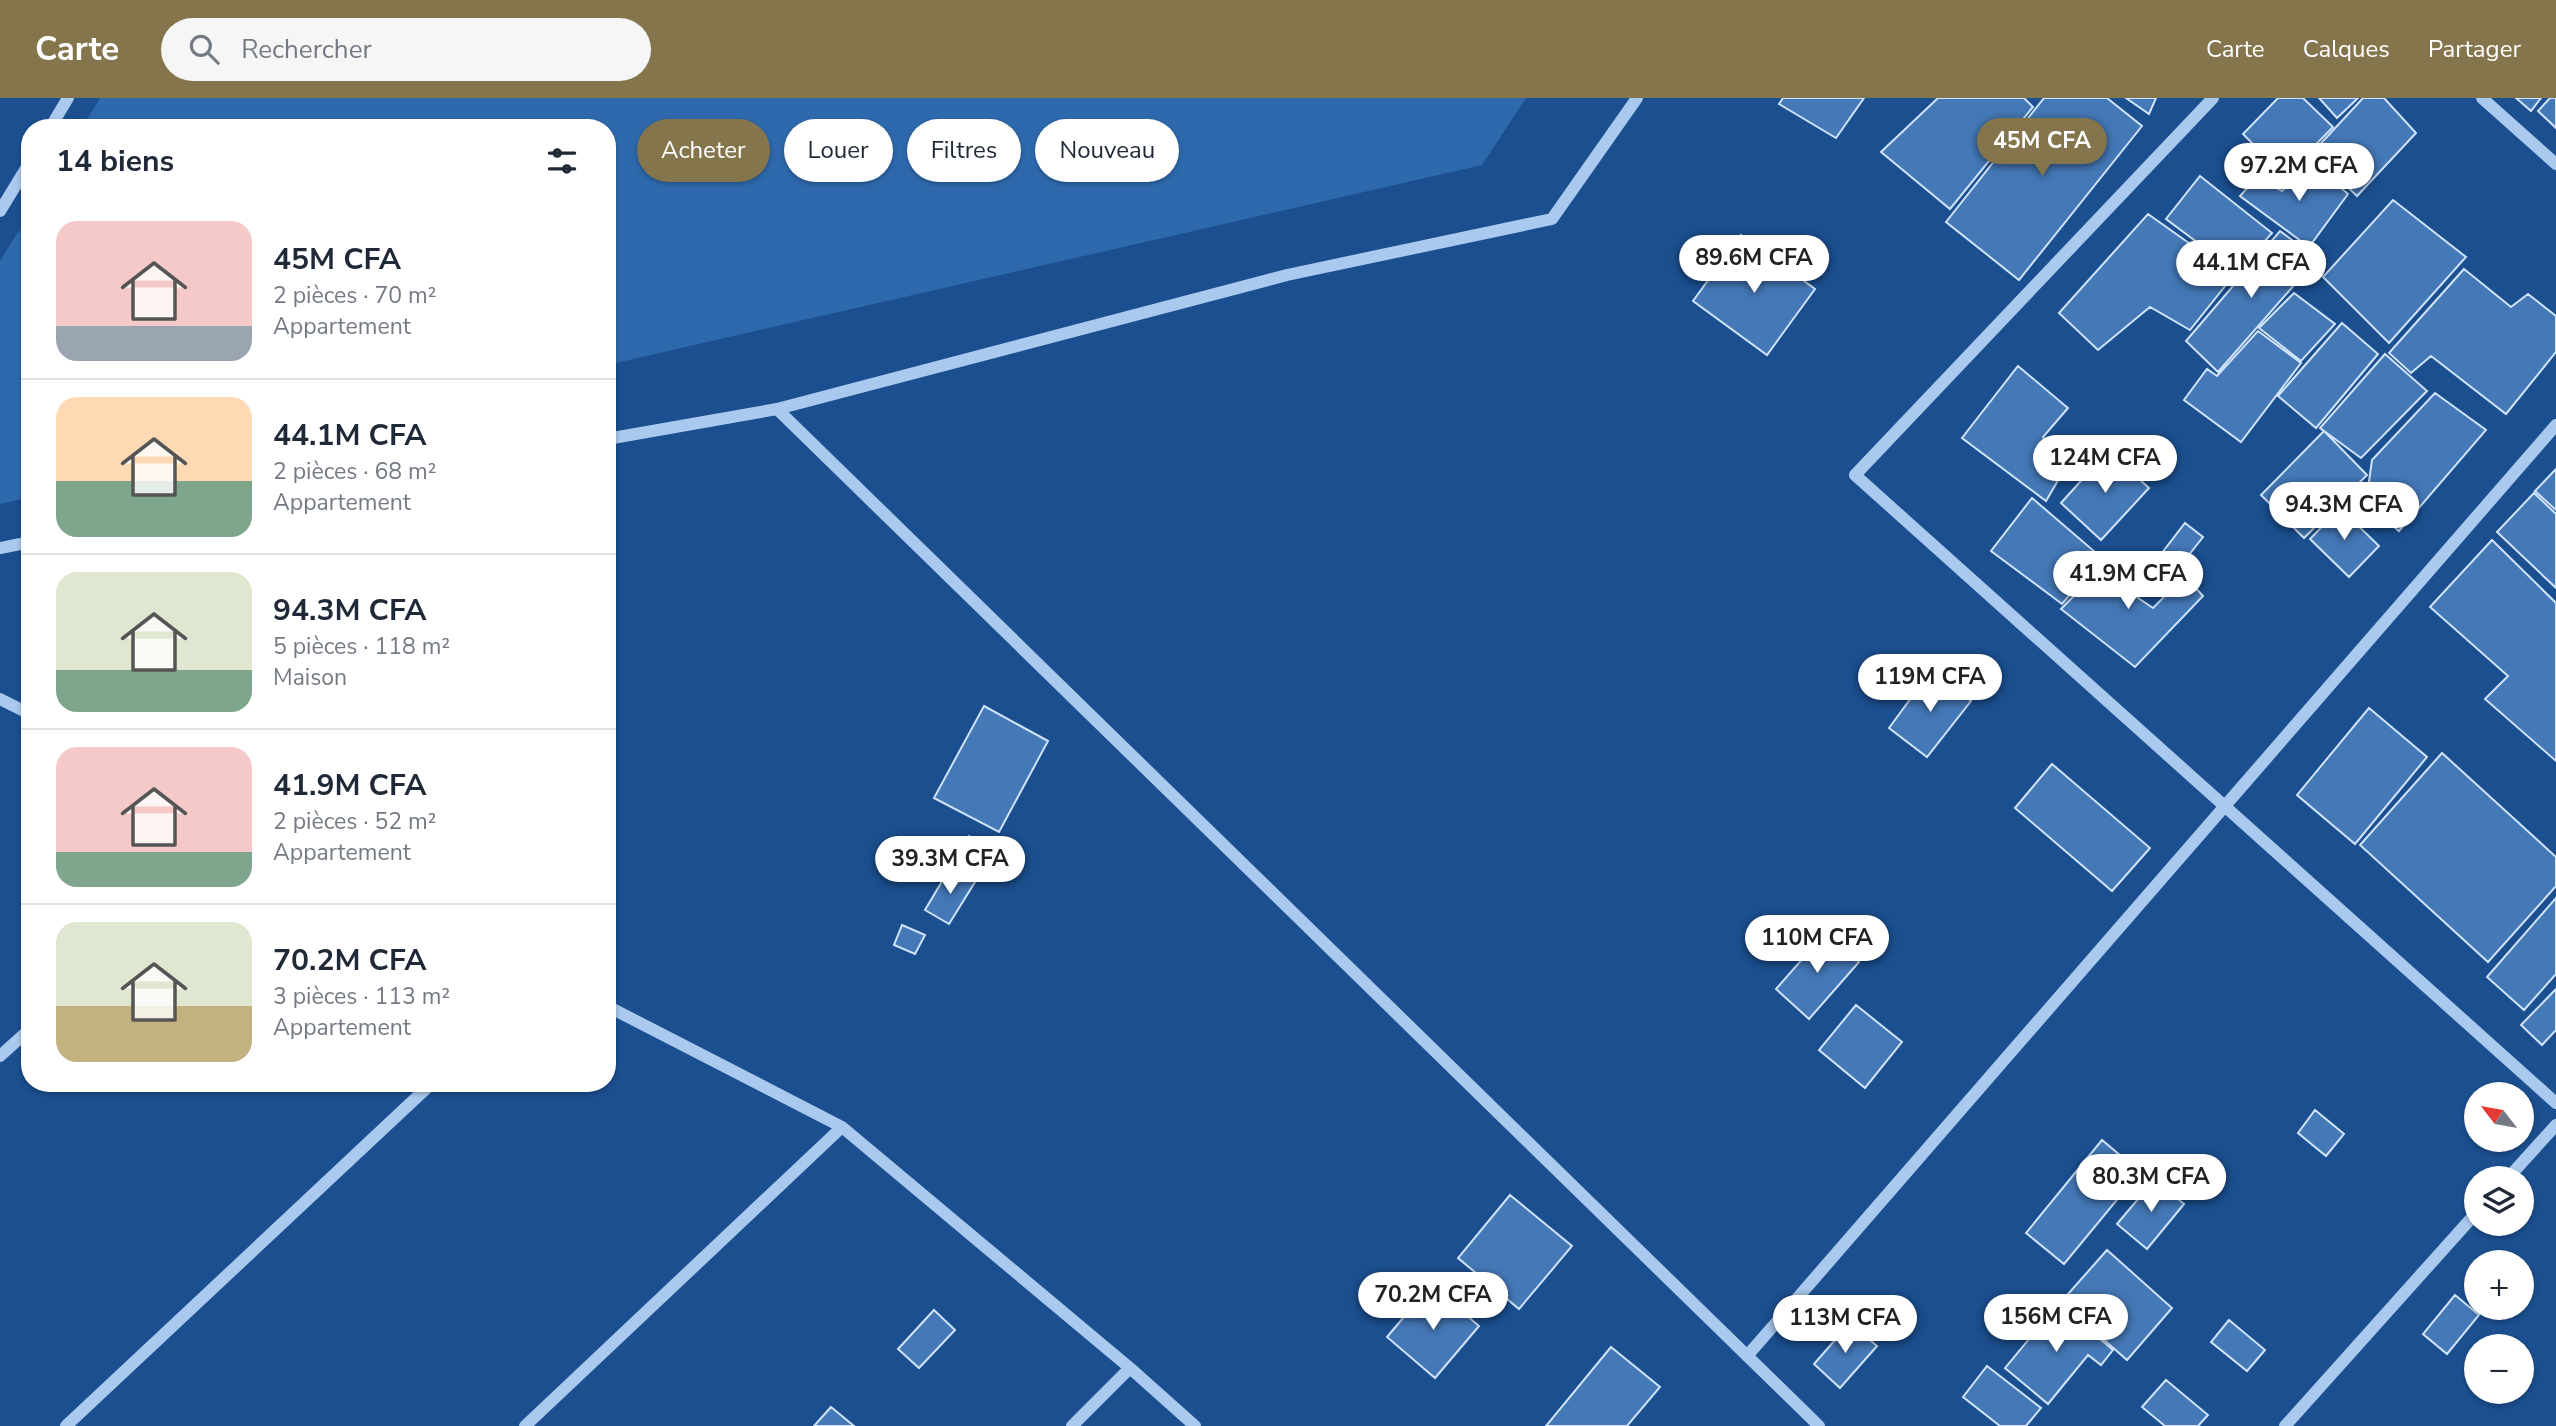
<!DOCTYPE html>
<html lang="fr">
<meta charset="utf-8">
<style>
body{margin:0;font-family:"Nunito Sans",sans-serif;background:#f6f6f7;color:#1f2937;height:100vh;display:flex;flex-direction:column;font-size:26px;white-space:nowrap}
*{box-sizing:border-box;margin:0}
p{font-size:23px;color:#747a83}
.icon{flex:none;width:38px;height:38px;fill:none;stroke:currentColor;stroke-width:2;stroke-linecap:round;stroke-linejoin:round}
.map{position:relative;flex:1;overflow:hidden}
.details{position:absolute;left:21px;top:21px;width:595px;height:973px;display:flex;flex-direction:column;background:#fff;border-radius:28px;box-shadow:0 2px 5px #0004}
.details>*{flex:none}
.guide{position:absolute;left:637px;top:21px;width:665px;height:63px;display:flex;gap:14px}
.needle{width:46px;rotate:301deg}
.buttons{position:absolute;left:2464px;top:984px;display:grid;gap:14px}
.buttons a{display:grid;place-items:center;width:70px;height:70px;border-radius:50%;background:#fff;box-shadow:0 2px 5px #0004;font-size:35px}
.price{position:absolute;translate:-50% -60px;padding:0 16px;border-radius:24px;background:#fff;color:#222;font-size:23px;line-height:46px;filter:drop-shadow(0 2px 4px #0008)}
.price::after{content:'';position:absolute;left:50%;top:42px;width:21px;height:16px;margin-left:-10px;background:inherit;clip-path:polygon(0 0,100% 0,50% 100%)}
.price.on{background:#84754c;color:#fff}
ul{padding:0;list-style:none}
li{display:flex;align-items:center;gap:21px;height:175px;padding:0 35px}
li+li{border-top:2px solid #e0e1e3}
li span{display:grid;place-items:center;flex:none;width:196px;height:140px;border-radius:21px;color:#555}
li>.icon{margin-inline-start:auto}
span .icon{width:84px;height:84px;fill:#fffc;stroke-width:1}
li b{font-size:30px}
h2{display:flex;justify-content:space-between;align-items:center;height:84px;padding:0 35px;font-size:30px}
.pill{padding:0 24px;border-radius:32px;background:#fff;box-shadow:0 2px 5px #0004;font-size:24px;line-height:63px}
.pill.on{background:#84754c;color:#fff}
header{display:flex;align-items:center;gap:42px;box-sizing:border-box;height:98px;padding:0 35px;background:#84754c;color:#fff}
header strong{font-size:33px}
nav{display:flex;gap:38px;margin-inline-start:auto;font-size:24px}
.search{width:490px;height:63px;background:#f6f6f7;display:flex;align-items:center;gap:18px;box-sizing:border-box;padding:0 24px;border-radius:38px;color:#747a83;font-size:26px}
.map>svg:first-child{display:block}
.green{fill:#2e69ad}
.building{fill:#4478b7;stroke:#cfe3fa;stroke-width:2}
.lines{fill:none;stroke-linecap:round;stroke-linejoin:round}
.minor{stroke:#a9c9ee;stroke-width:12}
</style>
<header>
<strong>Carte</strong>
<div class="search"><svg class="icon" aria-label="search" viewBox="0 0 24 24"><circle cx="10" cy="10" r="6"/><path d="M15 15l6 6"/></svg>Rechercher</div>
<nav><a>Carte</a><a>Calques</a><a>Partager</a></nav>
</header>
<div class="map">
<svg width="2556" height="1328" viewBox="0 0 2556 1328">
<rect width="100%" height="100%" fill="#1b4f8f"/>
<path class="green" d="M100,0H1526L1482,67L607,267V30H82Z
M30,115V399L0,406V163Z"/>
<path class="building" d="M1783,0H1864L1836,40L1779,6Z
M1938,0H2024L2033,9L1950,111L1881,54Z
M2044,0H2107L2142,28L2019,182L1946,124Z
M2126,0H2156L2149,16Z
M2278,0H2303L2333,29L2285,78L2243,36Z
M2319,0H2358L2337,20Z
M2363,0H2384L2416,35L2357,98L2312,55Z
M2516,0H2541L2531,13Z
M2550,0H2556V30L2538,13Z
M2311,64L2348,96L2309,149L2240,98L2257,79L2282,93Z
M2200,78L2272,135L2237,174L2166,121Z
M2393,102L2466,159L2389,245L2323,179Z
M2148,116L2234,177L2190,232L2150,209L2098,252L2059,215Z
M2280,133L2317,161L2218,274L2186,243Z
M1741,137L1815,191L1767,257L1693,203Z
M2464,171L2511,209L2528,196L2556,218V254L2506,316L2431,258L2411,275L2389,255Z
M2294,195L2335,226L2301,263L2259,230Z
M2342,225L2378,256L2316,330L2278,298Z
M2258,233L2301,265L2241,344L2184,302L2207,271L2217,278Z
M2385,256L2427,293L2361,360L2320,330Z
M2018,268L2068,310L2043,339L2067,367L2046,403L1962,340Z
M2435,295L2486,332L2399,433L2366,405L2372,362Z
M2324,333L2367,377L2304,440L2261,397Z
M2108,353L2149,390L2101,442L2061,405Z
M2556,371V412L2535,393Z
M2534,395L2556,416V490L2497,434Z
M2032,400L2102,460L2062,506L1991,453Z
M2340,410L2379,448L2349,479L2310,441Z
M2185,425L2203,439L2158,496L2141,482Z
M2492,442L2556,505V663L2485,601L2508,578L2430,509Z
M2116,455L2135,476L2125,491L2153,510L2185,478L2203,498L2135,569L2061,511Z
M1931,573L1971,603L1927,659L1889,630Z
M984,608L1048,643L999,734L934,700Z
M2369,610L2427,659L2355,746L2297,697Z
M2442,655L2556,759V788L2488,864L2360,747Z
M2052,666L2150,750L2112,793L2015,710Z
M969,738L993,752L976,780L952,766Z
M950,770L975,784L949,826L925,812Z
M2556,800V876L2524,912L2487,879Z
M902,827L925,837L915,856L894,847Z
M1826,834L1859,864L1809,921L1776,891Z
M2556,891V932L2542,947L2521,927Z
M1856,907L1902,944L1865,990L1819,952Z
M2315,1012L2344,1036L2326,1058L2298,1035Z
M2102,1042L2140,1074L2064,1166L2026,1135Z
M2155,1081L2184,1106L2147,1151L2117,1126Z
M1510,1097L1572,1148L1519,1211L1458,1160Z
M2107,1152L2172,1210L2127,1262L2061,1204Z
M1431,1187L1479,1228L1435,1280L1387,1239Z
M2455,1197L2479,1217L2447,1256L2423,1236Z
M2058,1206L2113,1252L2101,1267L2088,1257L2048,1306L2005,1270Z
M934,1212L955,1232L919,1270L898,1251Z
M2229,1222L2265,1252L2247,1273L2211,1244Z
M1850,1225L1877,1248L1840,1290L1814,1266Z
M1611,1249L1660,1289L1627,1328H1546Z
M1987,1268L2041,1310L2026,1328H2000L1963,1299Z
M2166,1282L2208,1317L2198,1328H2165L2142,1309Z
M831,1309L854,1328H814Z"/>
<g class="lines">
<path class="minor" d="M2213,0L1855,377L2556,1005
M2482,0L2556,66
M50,30L68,0
M0,113L30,64
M777,311L1819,1328
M607,341L777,311L1287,177L1552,121L1637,0
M0,450L30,444
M0,601L30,616
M607,908L842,1029L1130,1270L1195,1328
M0,958L30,931
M2508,1080L2556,1027
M1747,1258L2556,327
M66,1328L432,985
M525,1328L842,1029
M1072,1328L1130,1270
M2285,1328L2476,1115"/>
</g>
</svg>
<div class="buttons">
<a><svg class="needle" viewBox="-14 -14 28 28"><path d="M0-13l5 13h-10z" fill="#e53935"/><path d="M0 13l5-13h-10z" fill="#747a83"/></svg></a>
<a><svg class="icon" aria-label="layers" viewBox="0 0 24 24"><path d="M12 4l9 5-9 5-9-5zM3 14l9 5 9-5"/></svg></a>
<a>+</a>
<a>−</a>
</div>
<b class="price on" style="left:2042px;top:80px">45M CFA</b>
<b class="price" style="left:2299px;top:105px">97.2M CFA</b>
<b class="price" style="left:1754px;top:197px">89.6M CFA</b>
<b class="price" style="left:2251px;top:202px">44.1M CFA</b>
<b class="price" style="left:2105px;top:397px">124M CFA</b>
<b class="price" style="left:2344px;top:444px">94.3M CFA</b>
<b class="price" style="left:2128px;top:513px">41.9M CFA</b>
<b class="price" style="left:1930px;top:616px">119M CFA</b>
<b class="price" style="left:950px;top:798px">39.3M CFA</b>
<b class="price" style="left:1817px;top:877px">110M CFA</b>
<b class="price" style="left:2151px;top:1116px">80.3M CFA</b>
<b class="price" style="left:1433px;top:1234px">70.2M CFA</b>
<b class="price" style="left:2056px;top:1256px">156M CFA</b>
<b class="price" style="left:1845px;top:1257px">113M CFA</b>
<div class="guide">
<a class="pill on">Acheter</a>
<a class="pill">Louer</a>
<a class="pill">Filtres</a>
<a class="pill">Nouveau</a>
</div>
<section class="details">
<h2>14 biens<svg class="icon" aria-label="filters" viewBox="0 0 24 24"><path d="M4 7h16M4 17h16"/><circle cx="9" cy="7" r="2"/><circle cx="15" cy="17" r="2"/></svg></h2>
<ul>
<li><span style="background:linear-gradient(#f6c9c9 75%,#9aa5b1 0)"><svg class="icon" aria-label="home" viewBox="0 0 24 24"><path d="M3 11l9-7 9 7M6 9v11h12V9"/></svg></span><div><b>45M CFA</b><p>2 pièces · 70 m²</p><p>Appartement</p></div></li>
<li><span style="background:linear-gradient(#ffd9b3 60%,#7fa58c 0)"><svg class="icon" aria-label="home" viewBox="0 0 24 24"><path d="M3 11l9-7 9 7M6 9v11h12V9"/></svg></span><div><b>44.1M CFA</b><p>2 pièces · 68 m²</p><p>Appartement</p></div></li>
<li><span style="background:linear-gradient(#dfe7d0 70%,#7fa58c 0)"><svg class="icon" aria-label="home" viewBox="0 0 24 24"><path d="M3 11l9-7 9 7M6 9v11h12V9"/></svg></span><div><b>94.3M CFA</b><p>5 pièces · 118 m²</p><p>Maison</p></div></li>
<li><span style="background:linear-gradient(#f6c9c9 75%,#7fa58c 0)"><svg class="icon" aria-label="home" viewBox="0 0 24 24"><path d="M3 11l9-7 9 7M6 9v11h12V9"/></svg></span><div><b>41.9M CFA</b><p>2 pièces · 52 m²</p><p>Appartement</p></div></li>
<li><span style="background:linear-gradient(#dfe7d0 60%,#c2b280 0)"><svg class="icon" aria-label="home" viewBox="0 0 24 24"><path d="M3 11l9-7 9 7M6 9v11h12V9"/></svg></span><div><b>70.2M CFA</b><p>3 pièces · 113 m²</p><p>Appartement</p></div></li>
</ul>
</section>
</div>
